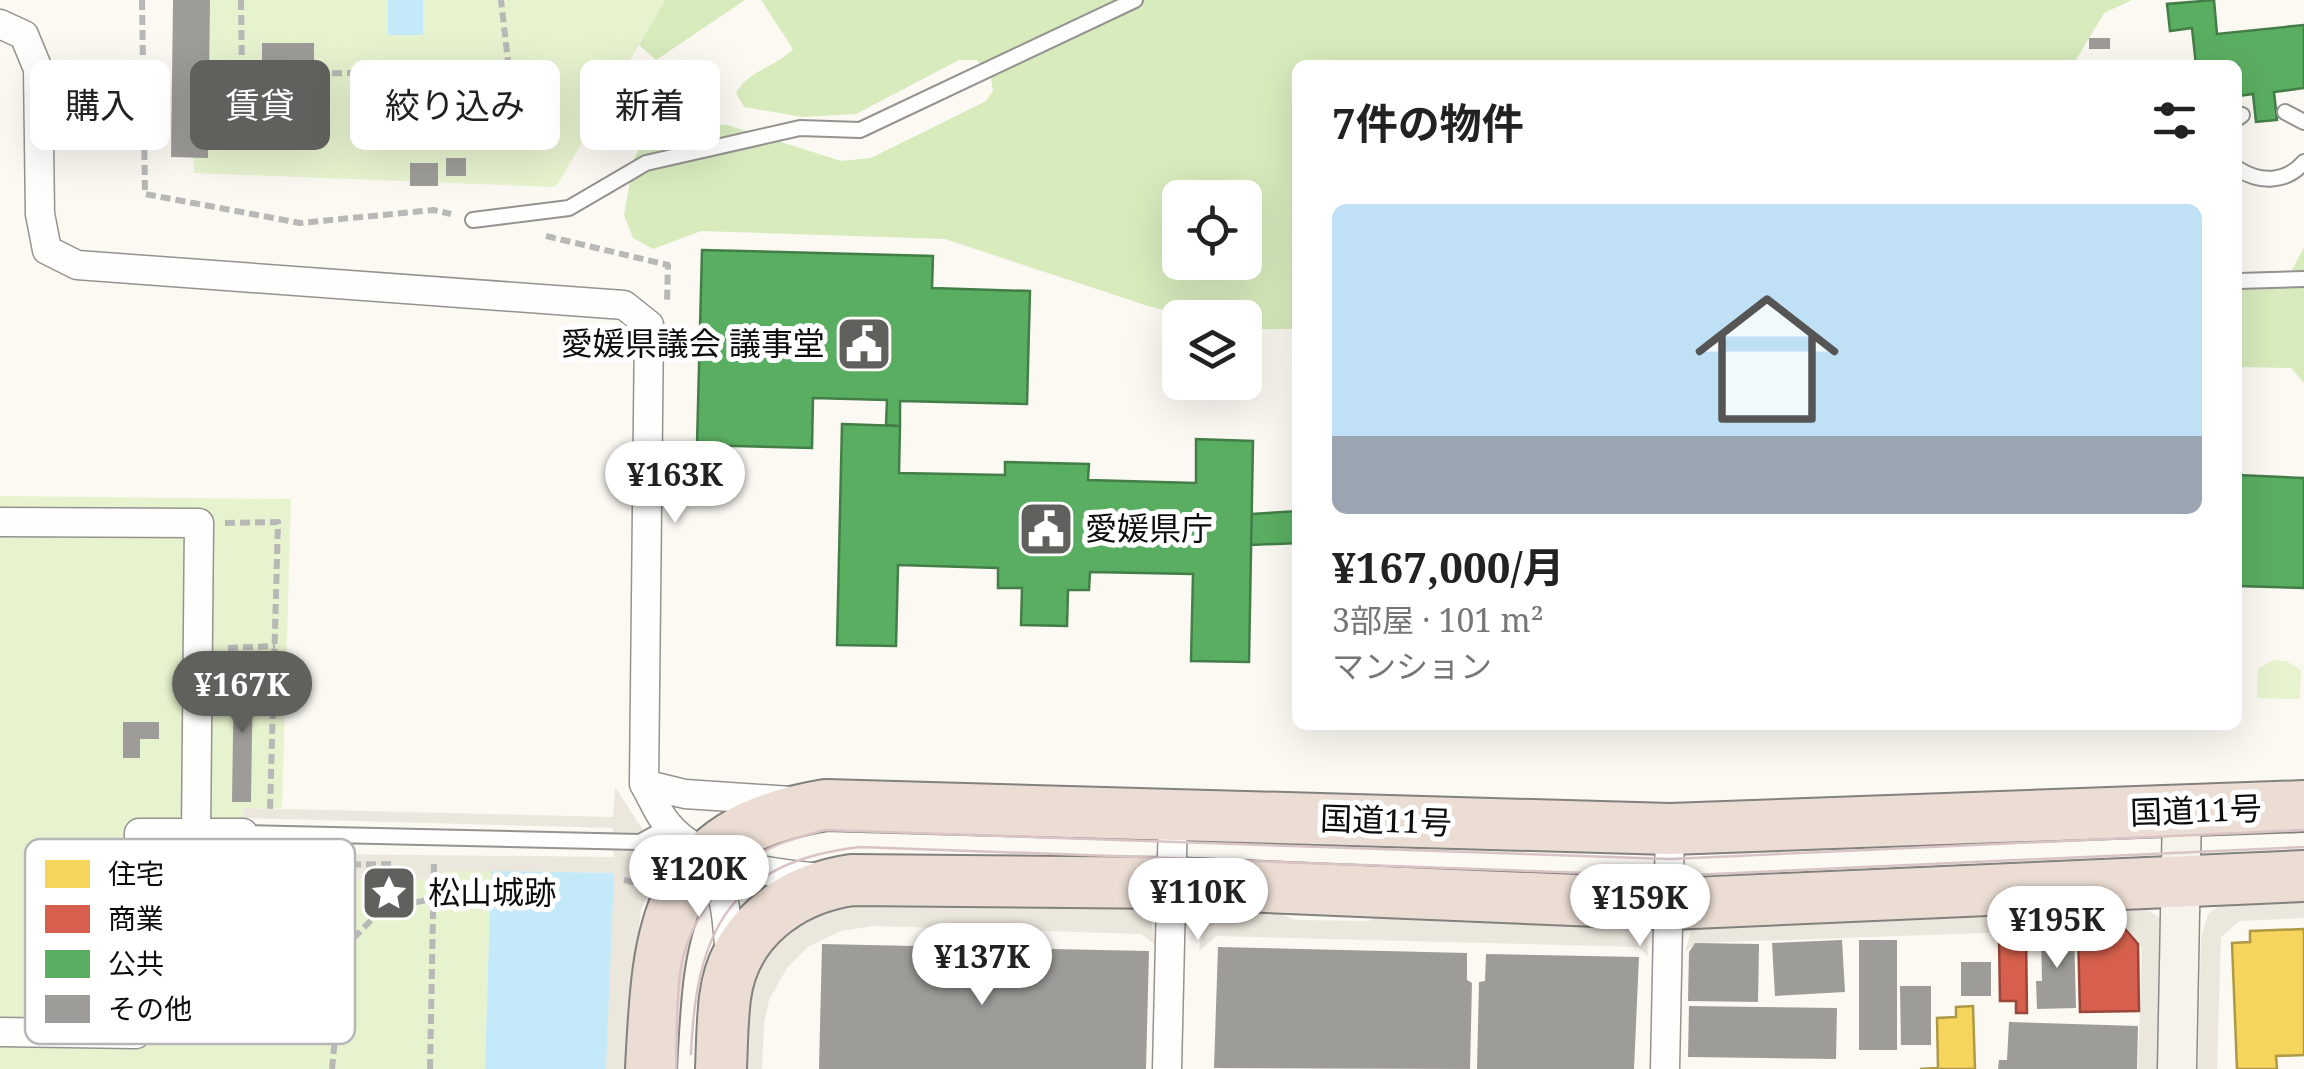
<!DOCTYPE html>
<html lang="ja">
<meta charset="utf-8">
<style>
body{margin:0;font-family:"Noto Serif","Noto Sans JP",serif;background:#f2f2f2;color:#222;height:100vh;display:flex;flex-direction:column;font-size:38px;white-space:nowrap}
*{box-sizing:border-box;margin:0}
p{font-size:32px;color:#767676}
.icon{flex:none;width:55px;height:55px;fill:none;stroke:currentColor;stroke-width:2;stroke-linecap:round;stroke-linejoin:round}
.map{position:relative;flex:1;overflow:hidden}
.sheet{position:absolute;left:1292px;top:60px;width:950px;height:670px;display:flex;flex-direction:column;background:#fff;border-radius:15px;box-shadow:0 10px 40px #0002}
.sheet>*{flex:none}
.banner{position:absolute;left:30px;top:60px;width:950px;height:90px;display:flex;gap:20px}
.fabs{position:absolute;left:1162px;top:180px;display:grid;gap:20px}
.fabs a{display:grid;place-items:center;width:100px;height:100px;border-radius:15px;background:#fff;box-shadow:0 10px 40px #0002;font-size:50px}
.price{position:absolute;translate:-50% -85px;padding:0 22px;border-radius:35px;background:#fff;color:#222;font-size:32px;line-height:65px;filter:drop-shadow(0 2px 5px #0008)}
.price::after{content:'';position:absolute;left:50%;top:60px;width:30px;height:22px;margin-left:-15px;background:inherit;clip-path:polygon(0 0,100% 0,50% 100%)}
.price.current{background:#60605d;color:#fff}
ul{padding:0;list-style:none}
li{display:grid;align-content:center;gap:20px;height:530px;padding:0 40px}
li span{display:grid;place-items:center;height:310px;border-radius:15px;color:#555}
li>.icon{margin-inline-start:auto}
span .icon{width:180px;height:180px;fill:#fffc;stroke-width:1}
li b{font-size:42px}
h2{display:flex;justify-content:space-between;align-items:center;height:120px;padding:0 40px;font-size:42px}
.pill{padding:0 35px;border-radius:15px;background:#fff;box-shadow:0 10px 40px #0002;font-size:35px;line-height:90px}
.pill.current{background:#60605d;color:#fff}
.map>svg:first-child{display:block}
.green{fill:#e7f3cf}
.forest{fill:#d7ebbd;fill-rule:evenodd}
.plaza{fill:#ece7dd}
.water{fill:#c4eaf9}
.homes{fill:#f6d55c;stroke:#b09944;stroke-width:2.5}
.shops{fill:#d6604d;stroke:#9a473a;stroke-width:2.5}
.public{fill:#5aae61;stroke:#437e48;stroke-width:2.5}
.building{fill:#9e9c98}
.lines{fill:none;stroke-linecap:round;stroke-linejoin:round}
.lane-casing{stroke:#949390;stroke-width:18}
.street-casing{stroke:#949390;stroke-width:31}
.secondary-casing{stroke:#8b8a87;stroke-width:41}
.highway-casing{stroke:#81817d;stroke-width:54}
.path{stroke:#b8b8b6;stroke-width:6;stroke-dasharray:10 5;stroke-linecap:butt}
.lane{stroke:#fefefd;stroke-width:14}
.street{stroke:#fefefd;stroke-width:28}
.secondary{stroke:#f5f3ea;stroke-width:38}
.highway{stroke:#ebddd3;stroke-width:50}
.tram{stroke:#d9c3c5;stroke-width:2.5}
.labels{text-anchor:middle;stroke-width:10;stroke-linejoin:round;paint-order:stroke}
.poi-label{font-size:32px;fill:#0d0d0d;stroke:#fff;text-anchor:start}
.street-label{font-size:32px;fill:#0d0d0d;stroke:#fff}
.key{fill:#fff;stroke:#b6b6b6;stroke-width:2.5}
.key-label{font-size:28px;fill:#0d0d0d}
</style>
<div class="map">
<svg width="2304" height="1069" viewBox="0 0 2304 1069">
<rect width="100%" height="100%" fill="#fbf9f2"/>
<path class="green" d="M191,0H665L556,187L194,173Z
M0,496L291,499L282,808H244L241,880L426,879L447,871H491L485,1069H0Z
M2274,660L2286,661L2301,670L2300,699L2257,698L2258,668Z"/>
<path class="forest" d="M665,0H745L656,60L639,45Z
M761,0H2132L2104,13L2073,65H1298L1297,329H1245V318L1193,317L1148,306L945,239L701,231L653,249L633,238L624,215L634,159L641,145L699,123L727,125L841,161L871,158L986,101L993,91L991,77L977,60H959L856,114L802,117L744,107L736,93C750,69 775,68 793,49ZM1180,198H1245V262H1180Z
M2304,247V383L2291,368L2238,367V280L2291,272Z"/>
<path class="plaza" d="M615,787L649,839L652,863L651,886L641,911L636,951L631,1069H606L613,873L447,871L426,879L241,880L242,853L614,857L613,828L244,818V808L613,817Z
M2304,897V918L2240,921L2221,937L2217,1069H2198L2201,937L2208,914L2223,903Z
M855,900L1134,909L1144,910L1150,917L1156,945L1141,934L873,926L841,931L808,947L787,968L769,1000L764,1023L762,1069H740L744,999L769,948L801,918Z
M2140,905L2160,918L2166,933L2162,1069H2138L2142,948L2124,928L1696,943L1685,952L1692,928Z
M1233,910L1276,911L1295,920L1369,921L1380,915L1641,925L1647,935L1648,956L1638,947L1216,936L1199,951L1201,936L1210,917L1219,911Z"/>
<path class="water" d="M388,0H423V35H388Z
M491,871L614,873L606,1069H485Z"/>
<path class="homes" d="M2304,929V1055L2276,1056L2277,1069H2237L2232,943L2250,942V931Z
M1973,1006L1975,1069H1920L1938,1068L1937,1018L1956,1017V1007Z"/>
<path class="shops" d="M2125,929L2138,944L2139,1011L2080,1012L2078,930Z
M2026,936L2027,1013H2016V1001H2000L1999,937Z"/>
<path class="public" d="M2214,0L2217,34L2304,25V88L2274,92L2277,120L2256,122L2253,94L2238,96V65H2196L2192,28L2170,31L2167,4Z
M702,250L933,256L932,288L1030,291L1027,404L900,401V426L886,425L887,400L813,398L812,448L697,445Z
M842,424L900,426L899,473L1005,475V462L1089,464L1088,480L1196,483V439L1253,441L1249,662L1191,661L1193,574L1090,572L1089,590H1068L1067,626L1021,625L1022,588H998V568L898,565L896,646L837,645Z
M2238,475L2304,478V588L2238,586Z
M1298,511V543L1251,545L1252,514Z"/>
<path class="building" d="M173,0H210L208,158L171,157Z
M2089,38H2110V49H2089Z
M262,43H314V91H262Z
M446,158H466V176H446Z
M410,163H438V186H410Z
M234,669L253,670L251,802H232Z
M123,722H159V739H140V758H123Z
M2074,930L2076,1008L2037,1009L2036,981H2042L2041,931Z
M1842,940L1845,992L1775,996L1772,943Z
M1859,940H1897V1050H1859Z
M1695,943L1759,944L1758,1002L1688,1001L1689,952Z
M822,944L1149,951L1146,1069H819Z
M1218,947L1467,953V980L1472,983L1470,1069L1214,1068Z
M1486,954L1639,957L1634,1069H1477L1479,982L1485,981Z
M1961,962H1991V996H1961Z
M1900,986H1931V1045H1901Z
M1689,1006L1837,1008L1836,1059L1688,1057Z
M2009,1022L2138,1026L2137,1069H1998L1999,1060H2007Z"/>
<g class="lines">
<g class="lane-casing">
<path id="lane" d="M2285,112L2304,122
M2238,118L2242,115
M2238,169C2260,183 2286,183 2304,162
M473,220L569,208L646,163L800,128L860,130L1135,0
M2238,281L2304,279
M243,833L640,842L669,826"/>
</g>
<g class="street-casing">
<path id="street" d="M0,24L24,35L38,69L40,214L47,250L77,265L624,305L649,325L644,784C652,797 658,814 668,825C702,866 774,874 824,878
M0,522L199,523L196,833H139L136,1034L0,1032
M644,784L685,794L791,801
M196,833H243
M710,856C725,891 728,923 730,961
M1167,1069L1173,815
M1665,1069L1670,829"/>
</g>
<g class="secondary-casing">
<path id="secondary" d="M2177,1069L2182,811"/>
</g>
<g class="highway-casing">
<path id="highway" d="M651,1069C658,929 662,832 826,805L1670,829L2304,806
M721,1069C722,1046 722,1022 725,998C733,931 789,889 852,880L1171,883L1670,904L2304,876"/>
</g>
<path class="path" d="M142,0L145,194L300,223L434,210L451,214
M241,0L242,75L509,70L501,0
M546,236L668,265L667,302
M225,523L278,522L270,811
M228,648L275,646
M246,866L393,864
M624,880L641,884
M332,1069L344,948L383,908L434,899
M430,1069L434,863"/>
<use href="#lane" class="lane"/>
<use href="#street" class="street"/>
<use href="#secondary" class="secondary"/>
<use href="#highway" class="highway"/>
<path class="tram" d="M691,1054C696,932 729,862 860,847L1670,876L2304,847
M676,1069C677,1038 676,1006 680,975C685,927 719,880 759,854C779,842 803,836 825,830L1670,859L2304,830"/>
</g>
<defs>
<g id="civic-square" transform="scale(2.875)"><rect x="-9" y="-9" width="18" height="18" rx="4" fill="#60605d" stroke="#fff"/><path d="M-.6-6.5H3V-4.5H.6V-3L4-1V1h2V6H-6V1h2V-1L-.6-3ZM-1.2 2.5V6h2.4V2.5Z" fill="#fff"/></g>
<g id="sight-square" transform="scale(2.875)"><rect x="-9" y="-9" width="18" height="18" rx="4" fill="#60605d" stroke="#fff"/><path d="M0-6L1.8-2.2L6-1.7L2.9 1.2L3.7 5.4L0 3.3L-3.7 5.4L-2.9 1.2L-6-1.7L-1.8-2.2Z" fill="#fff"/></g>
</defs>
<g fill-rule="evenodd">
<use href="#civic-square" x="864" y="344"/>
<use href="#civic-square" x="1046" y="529"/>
<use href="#sight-square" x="389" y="893"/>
</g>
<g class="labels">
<g class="poi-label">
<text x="825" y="355" text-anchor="end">愛媛県議会 議事堂</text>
<text x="1085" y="540">愛媛県庁</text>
<text x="428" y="904">松山城跡</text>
</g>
<g class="street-label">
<text transform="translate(2196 811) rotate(-2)" y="11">国道11号</text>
<text transform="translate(1386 821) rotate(2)" y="11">国道11号</text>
</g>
</g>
<rect x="25" y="839" width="330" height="205" rx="15" class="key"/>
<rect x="45" y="860" width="45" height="28" fill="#f6d55c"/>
<rect x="45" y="905" width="45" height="28" fill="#d6604d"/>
<rect x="45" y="950" width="45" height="28" fill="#5aae61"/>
<rect x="45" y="995" width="45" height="28" fill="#9e9c98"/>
<g class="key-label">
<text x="108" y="884">住宅</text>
<text x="108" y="929">商業</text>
<text x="108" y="974">公共</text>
<text x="108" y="1019">その他</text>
</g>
</svg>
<div class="fabs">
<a><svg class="icon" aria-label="locate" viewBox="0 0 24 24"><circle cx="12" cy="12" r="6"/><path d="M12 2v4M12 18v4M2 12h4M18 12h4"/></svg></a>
<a><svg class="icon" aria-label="layers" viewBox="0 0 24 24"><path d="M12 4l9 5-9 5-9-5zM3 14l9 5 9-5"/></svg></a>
</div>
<b class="price" style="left:675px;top:526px">¥163K</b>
<b class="price current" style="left:242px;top:736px">¥167K</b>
<b class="price" style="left:699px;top:920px">¥120K</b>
<b class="price" style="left:1198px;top:943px">¥110K</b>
<b class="price" style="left:1640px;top:949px">¥159K</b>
<b class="price" style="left:2057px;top:971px">¥195K</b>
<b class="price" style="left:982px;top:1008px">¥137K</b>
<div class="banner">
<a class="pill">購入</a>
<a class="pill current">賃貸</a>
<a class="pill">絞り込み</a>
<a class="pill">新着</a>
</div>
<section class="sheet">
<h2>7件の物件<svg class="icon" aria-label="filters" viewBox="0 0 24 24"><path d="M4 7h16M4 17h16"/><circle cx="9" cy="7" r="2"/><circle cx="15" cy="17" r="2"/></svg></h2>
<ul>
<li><span style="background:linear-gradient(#bfe0f5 75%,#9aa5b1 0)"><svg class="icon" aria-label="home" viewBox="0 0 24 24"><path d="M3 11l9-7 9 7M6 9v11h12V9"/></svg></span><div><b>¥167,000/月</b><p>3部屋 · 101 m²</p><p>マンション</p></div></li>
</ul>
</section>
</div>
